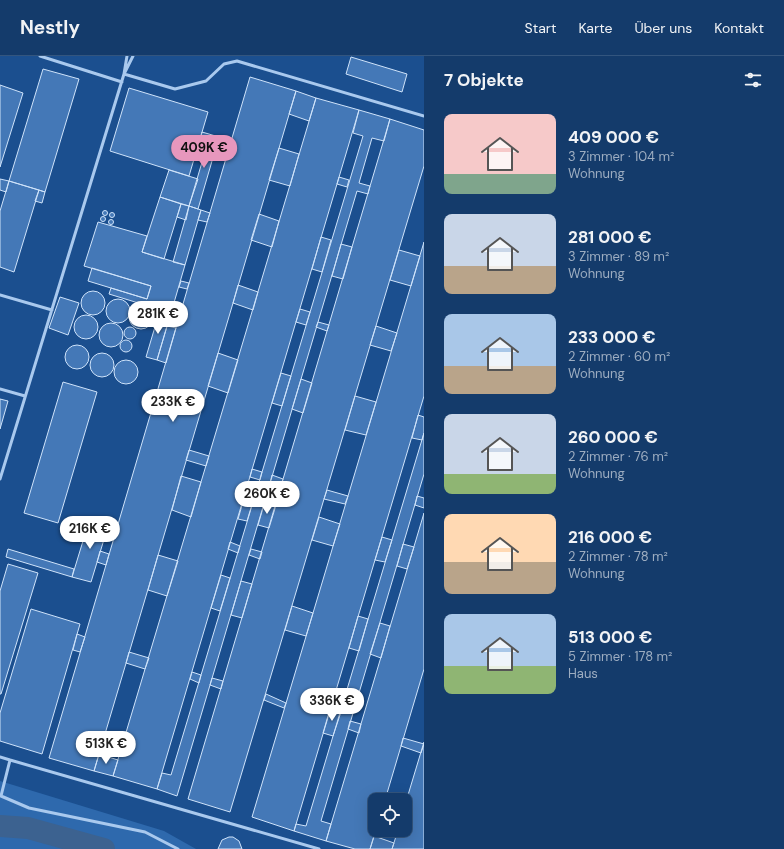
<!DOCTYPE html>
<html lang="de">
<meta charset="utf-8">
<style>
body{margin:0;font-family:"DM Sans",sans-serif;background:#214673;color:#f1f3f6;height:100vh;display:flex;flex-direction:column;font-size:15px;white-space:nowrap}
*{box-sizing:border-box;margin:0}
p{font-size:13px;color:#9dadc1}
.icon{flex:none;width:22px;height:22px;fill:none;stroke:currentColor;stroke-width:2;stroke-linecap:round;stroke-linejoin:round}
.map{position:relative;flex:1;overflow:hidden}
.drawer{display:flex;flex-direction:column;background:#143b6b;width:360px}
.drawer>*{flex:none}
.buttons{position:absolute;left:368px;top:737px;display:grid;gap:8px}
.buttons a{display:grid;place-items:center;width:44px;height:44px;border-radius:8px;background:#143b6b;box-shadow:0 4px 16px #0002,0 0 0 1px #33557e;font-size:20px}
.price{position:absolute;translate:-50% -34px;padding:0 9px;border-radius:14px;background:#fff;color:#222;font-size:13px;line-height:26px;filter:drop-shadow(0 1px 2px #0008)}
.price::after{content:'';position:absolute;left:50%;top:24px;width:12px;height:9px;margin-left:-6px;background:inherit;clip-path:polygon(0 0,100% 0,50% 100%)}
.price.active{background:#e797bd;color:#111}
ul{padding:0;list-style:none}
li{display:flex;align-items:center;gap:12px;height:100px;padding:0 20px}
li span{display:grid;place-items:center;flex:none;width:112px;height:80px;border-radius:8px;color:#555}
li>.icon{margin-inline-start:auto}
span .icon{width:48px;height:48px;fill:#fffc;stroke-width:1}
li b{font-size:17px}
h2{display:flex;justify-content:space-between;align-items:center;height:48px;padding:0 20px;font-size:17px}
header{display:flex;align-items:center;gap:24px;box-sizing:border-box;height:56px;padding:0 20px;background:#143b6b;border-bottom:1px solid #33557e}
header strong{font-size:19px}
nav{display:flex;gap:22px;margin-inline-start:auto;font-size:14px}
main{display:flex;flex:1;min-height:0}
.map>svg:first-child{display:block}
.green{fill:#2e69ad}
.lines{fill:none;stroke-linecap:round;stroke-linejoin:round}
.river{stroke:#3c6290;stroke-width:22}
.building{fill:#4478b7;stroke:#cfe3fa}
.lane{stroke:#a9c9ee;stroke-width:3}
</style>
<header>
<strong>Nestly</strong>
<nav><a>Start</a><a>Karte</a><a>Über uns</a><a>Kontakt</a></nav>
</header>
<main>
<div class="map">
<svg width="424" height="793" viewBox="0 0 424 793">
<rect width="100%" height="100%" fill="#1b4f8f"/>
<path class="green" d="M0,725L164,775L196,793H0Z"/>
<g class="lines">
<path class="river" d="M0,770L28,772L104,793"/>
</g>
<path class="building" d="M351,1L407,18L402,36L346,18Z
M43,13L79,23L45,136L9,125Z
M250,21L296,35L94,715L49,702Z
M0,29L23,37L0,111Z
M129,32L208,56L189,120L110,95Z
M296,35L316,42L309,65L289,58Z
M316,42L359,54L157,733L113,720Z
M359,54L390,63L384,85L372,82L359,127L370,130L368,138L357,135L177,740L157,733L162,717L171,719L363,80L353,77Z
M390,63L424,74V110L230,756L188,743Z
M202,76L219,81L198,153L189,150L208,86L200,83Z
M279,92L299,98L290,130L269,124Z
M169,114L198,123L189,150L160,141Z
M339,121L349,124L347,131L337,128Z
M0,123L9,125L6,136L0,134Z
M9,125L39,134L14,216L0,211V155Z
M39,134L45,136L42,147L35,145Z
M160,141L181,148L164,203L142,196Z
M181,148L189,150L186,164L177,161Z
M189,150L201,154L185,209L173,206Z
M201,154L210,157L207,166L198,164Z
M102.5 157a2.5 2.5 0 1 1 5 0a2.5 2.5 0 1 1-5 0Z
M109.5 159a2.5 2.5 0 1 1 5 0a2.5 2.5 0 1 1-5 0Z
M259,158L279,165L272,191L251,184Z
M100.5 163a2.5 2.5 0 1 1 5 0a2.5 2.5 0 1 1-5 0Z
M108.5 166a2.5 2.5 0 1 1 5 0a2.5 2.5 0 1 1-5 0Z
M98,166L147,180L142,196L185,209L171,257L109,238L111,232L147,243L151,230L84,210Z
M321,181L331,184L322,216L312,213Z
M424,186V340L294,775L252,761Z
M341,188L352,191L343,223L332,220Z
M399,194L420,200L411,230L390,224Z
M92,212L151,230L147,243L88,225Z
M181,225L189,227L187,233L179,231Z
M238,229L258,236L253,254L233,247Z
M81 247a12 12 0 1 1 24 0a12 12 0 1 1-24 0Z
M60,241L79,247L68,279L49,272Z
M106 255a12 12 0 1 1 24 0a12 12 0 1 1-24 0Z
M129 261a12 12 0 1 1 24 0a12 12 0 1 1-24 0Z
M300,253L310,256L306,269L296,266Z
M160,254L171,257L157,304L146,301Z
M74 271a12 12 0 1 1 24 0a12 12 0 1 1-24 0Z
M318,266L329,269L327,275L316,271Z
M99 279a12 12 0 1 1 24 0a12 12 0 1 1-24 0Z
M167,270L176,272L166,307L157,304Z
M376,270L397,277L391,295L370,289Z
M124 277a6 6 0 1 1 12 0a6 6 0 1 1-12 0Z
M120 290a6 6 0 1 1 12 0a6 6 0 1 1-12 0Z
M65 301a12 12 0 1 1 24 0a12 12 0 1 1-24 0Z
M218,297L238,304L228,337L208,330Z
M90 309a12 12 0 1 1 24 0a12 12 0 1 1-24 0Z
M114 316a12 12 0 1 1 24 0a12 12 0 1 1-24 0Z
M281,317L291,320L282,350L272,347Z
M301,323L312,327L303,357L292,353Z
M63,326L97,336L58,467L24,457Z
M355,340L376,346L366,379L345,374Z
M0,343L8,345L0,373Z
M418,359L424,361V377L422,384L412,382Z
M424,377V418L321,765L331,768L326,785L294,775L296,768L306,770Z
M189,394L209,400L206,410L186,404Z
M252,413L262,416L260,424L250,421Z
M272,419L283,423L281,431L270,427Z
M181,420L201,426L191,461L172,454Z
M327,434L348,440L345,448L324,443Z
M245,439L254,442L247,465L238,463Z
M417,440L424,442V452L415,449Z
M265,445L276,449L269,472L258,469Z
M424,457V613L385,744H375L376,774L370,793H355L326,785Z
M319,461L340,468L333,490L312,484Z
M90,462L109,467L91,526L72,521Z
M382,481L392,484L385,506L375,504Z
M230,486L240,490L238,497L228,493Z
M403,488L414,491L407,513L397,510Z
M8,493L74,513L72,521L6,501Z
M251,493L262,496L260,503L249,499Z
M100,495L109,498L106,509L97,506Z
M158,499L178,505L167,540L148,534Z
M8,508L38,517L1,638H0V535Z
M221,519L230,522L220,555L211,552Z
M241,525L252,528L242,562L231,559Z
M292,550L313,557L306,580L285,574Z
M31,553L80,568L42,698L0,685V657Z
M358,560L368,563L359,595L349,592Z
M380,567L390,570L381,602L370,598Z
M77,578L85,581L80,596L73,594Z
M129,596L149,602L145,613L126,607Z
M192,616L201,619L199,627L190,623Z
M212,622L223,625L221,633L210,629Z
M266,638L286,647L284,652L264,644Z
M330,653L341,656L333,680L323,677Z
M350,665L361,668L359,677L348,673Z
M403,682L424,688L421,697L401,690Z
M424,686V793H392L398,774H405V749Z
M99,698L118,704L113,720L94,715Z
M374,780L394,787L392,793H370Z
M229,781H233L239,785L242,793H218L222,784Z"/>
<g class="lines">
<path class="lane" d="M40,0L122,26
M127,0L124,18L175,33L206,25L224,8L237,5L424,60
M0,239L52,254
M0,333L25,340
M0,423L124,18L133,0
M0,701L10,704L1,740L29,752L145,776L178,793
M10,704L319,793"/>
</g>
</svg>
<div class="buttons">
<a><svg class="icon" aria-label="locate" viewBox="0 0 24 24"><circle cx="12" cy="12" r="6"/><path d="M12 2v4M12 18v4M2 12h4M18 12h4"/></svg></a>
</div>
<b class="price active" style="left:204px;top:113px">409K €</b>
<b class="price" style="left:158px;top:279px">281K €</b>
<b class="price" style="left:173px;top:367px">233K €</b>
<b class="price" style="left:267px;top:459px">260K €</b>
<b class="price" style="left:90px;top:494px">216K €</b>
<b class="price" style="left:332px;top:666px">336K €</b>
<b class="price" style="left:106px;top:709px">513K €</b>
</div>
<section class="drawer">
<h2>7 Objekte<svg class="icon" aria-label="filters" viewBox="0 0 24 24"><path d="M4 7h16M4 17h16"/><circle cx="9" cy="7" r="2"/><circle cx="15" cy="17" r="2"/></svg></h2>
<ul>
<li><span style="background:linear-gradient(#f6c9c9 75%,#7fa58c 0)"><svg class="icon" aria-label="home" viewBox="0 0 24 24"><path d="M3 11l9-7 9 7M6 9v11h12V9"/></svg></span><div><b>409 000 €</b><p>3 Zimmer · 104 m²</p><p>Wohnung</p></div></li>
<li><span style="background:linear-gradient(#c9d6e8 65%,#b9a48a 0)"><svg class="icon" aria-label="home" viewBox="0 0 24 24"><path d="M3 11l9-7 9 7M6 9v11h12V9"/></svg></span><div><b>281 000 €</b><p>3 Zimmer · 89 m²</p><p>Wohnung</p></div></li>
<li><span style="background:linear-gradient(#a9c7e8 65%,#b9a48a 0)"><svg class="icon" aria-label="home" viewBox="0 0 24 24"><path d="M3 11l9-7 9 7M6 9v11h12V9"/></svg></span><div><b>233 000 €</b><p>2 Zimmer · 60 m²</p><p>Wohnung</p></div></li>
<li><span style="background:linear-gradient(#c9d6e8 75%,#8fb573 0)"><svg class="icon" aria-label="home" viewBox="0 0 24 24"><path d="M3 11l9-7 9 7M6 9v11h12V9"/></svg></span><div><b>260 000 €</b><p>2 Zimmer · 76 m²</p><p>Wohnung</p></div></li>
<li><span style="background:linear-gradient(#ffd9b3 60%,#b9a48a 0)"><svg class="icon" aria-label="home" viewBox="0 0 24 24"><path d="M3 11l9-7 9 7M6 9v11h12V9"/></svg></span><div><b>216 000 €</b><p>2 Zimmer · 78 m²</p><p>Wohnung</p></div></li>
<li><span style="background:linear-gradient(#a9c7e8 65%,#8fb573 0)"><svg class="icon" aria-label="home" viewBox="0 0 24 24"><path d="M3 11l9-7 9 7M6 9v11h12V9"/></svg></span><div><b>513 000 €</b><p>5 Zimmer · 178 m²</p><p>Haus</p></div></li>
</ul>
</section>
</main>
